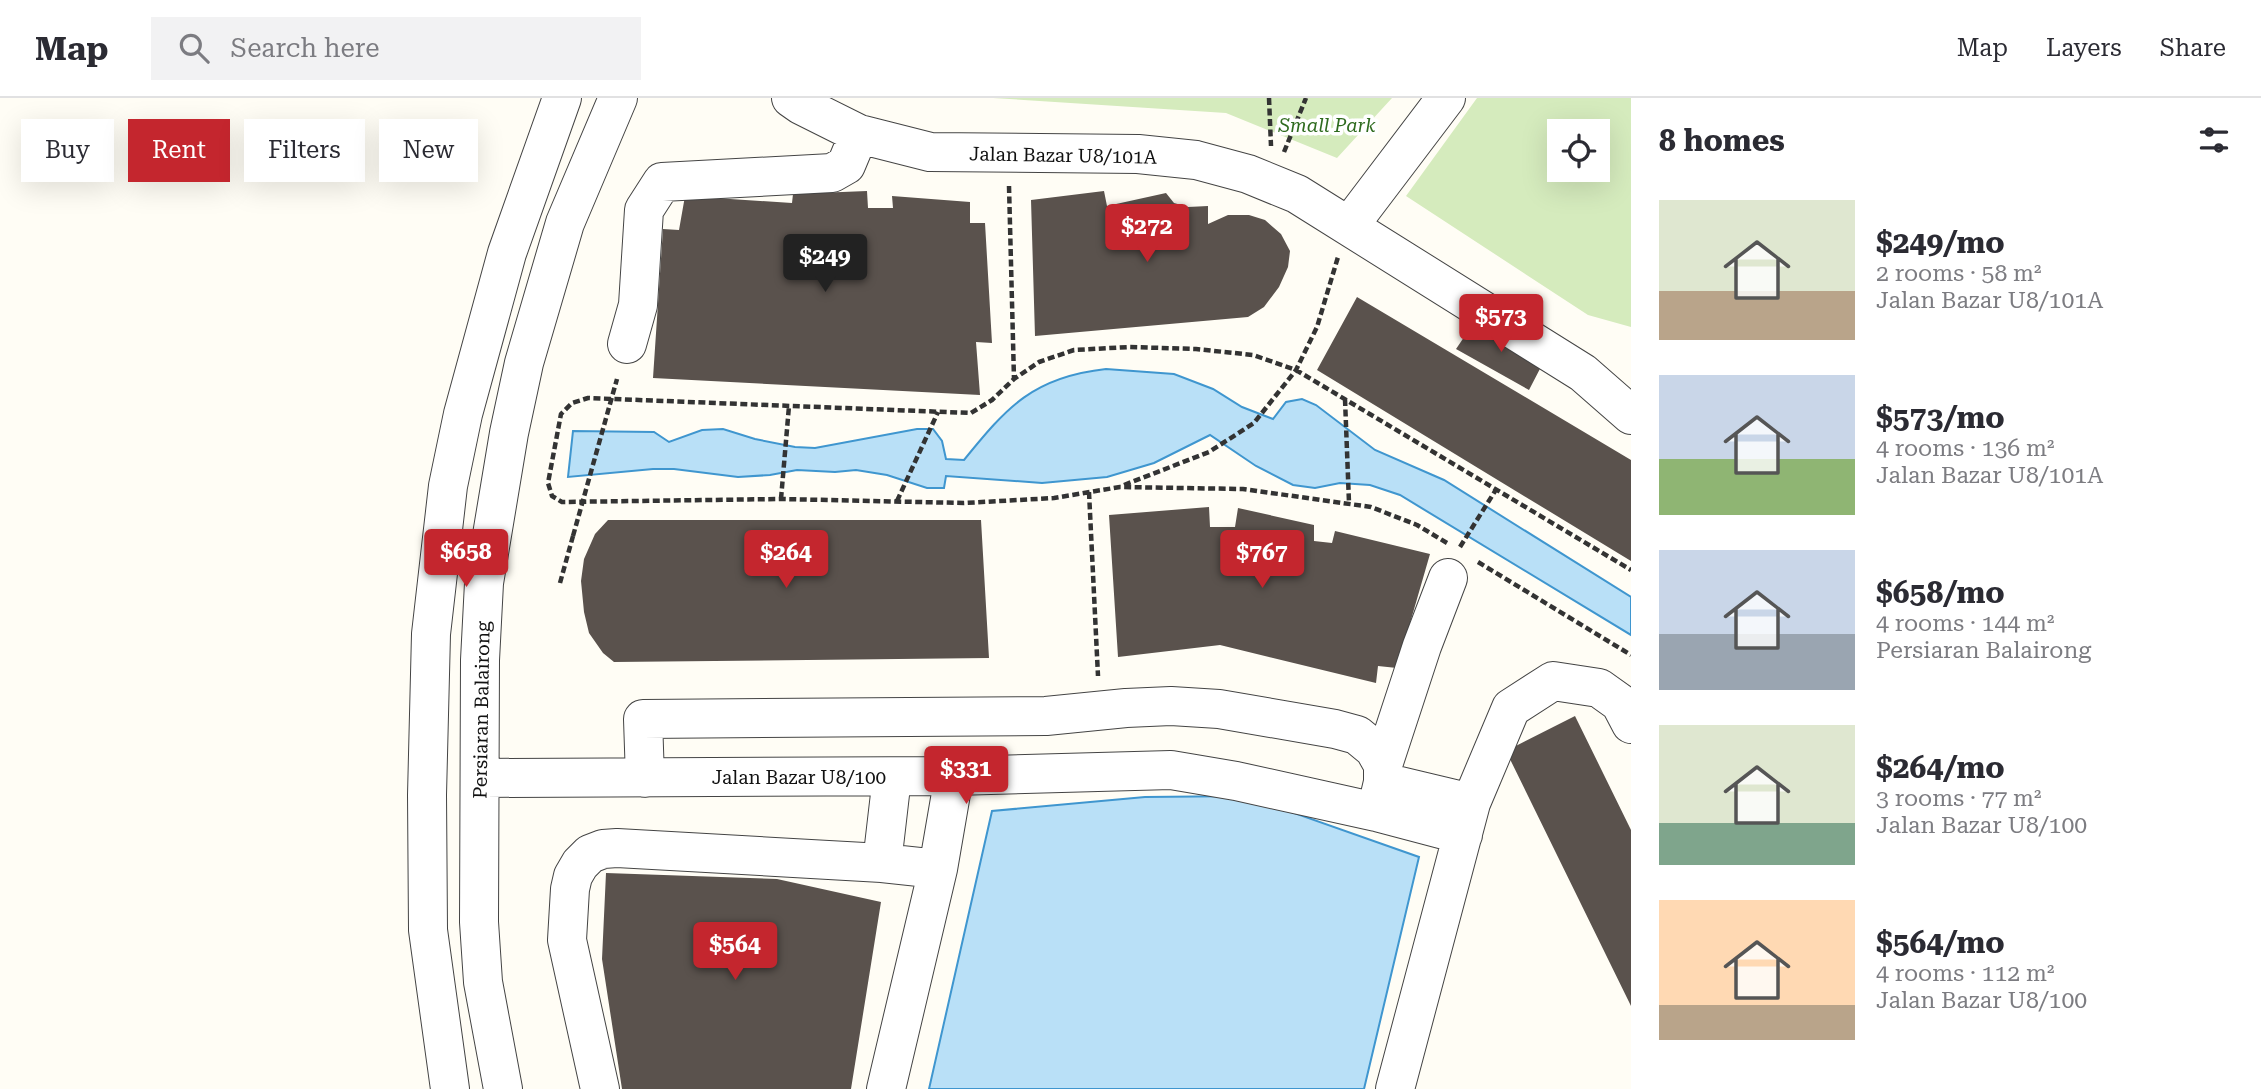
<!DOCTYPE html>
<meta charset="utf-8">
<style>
body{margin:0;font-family:"Roboto Serif",serif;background:#f2f2f3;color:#2b2b33;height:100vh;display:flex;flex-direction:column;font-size:26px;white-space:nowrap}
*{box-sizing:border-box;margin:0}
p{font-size:23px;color:#7c7c81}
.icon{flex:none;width:38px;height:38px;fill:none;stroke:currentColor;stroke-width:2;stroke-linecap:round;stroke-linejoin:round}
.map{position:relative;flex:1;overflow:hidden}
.panel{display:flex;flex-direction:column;background:#fff;width:630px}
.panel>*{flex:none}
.top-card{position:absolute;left:21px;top:21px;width:665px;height:63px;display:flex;gap:14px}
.controls{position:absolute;left:1547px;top:21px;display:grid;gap:14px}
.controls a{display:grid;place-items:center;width:63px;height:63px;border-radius:0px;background:#fff;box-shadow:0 7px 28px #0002;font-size:35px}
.price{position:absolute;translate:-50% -60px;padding:0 16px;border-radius:7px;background:#c4262e;color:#fff;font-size:23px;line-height:46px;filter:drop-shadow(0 2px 4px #0008)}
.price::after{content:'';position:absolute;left:50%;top:42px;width:21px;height:16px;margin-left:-10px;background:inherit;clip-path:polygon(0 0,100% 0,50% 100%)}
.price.on{background:#222;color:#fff}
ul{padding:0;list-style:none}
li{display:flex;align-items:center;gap:21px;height:175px;padding:0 28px}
li span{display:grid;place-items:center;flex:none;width:196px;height:140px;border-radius:0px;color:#555}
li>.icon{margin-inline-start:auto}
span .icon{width:84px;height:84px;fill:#fffc;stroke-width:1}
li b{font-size:30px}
h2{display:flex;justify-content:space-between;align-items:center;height:84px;padding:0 28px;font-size:30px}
.pill{padding:0 24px;border-radius:0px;background:#fff;box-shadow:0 7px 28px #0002;font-size:24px;line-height:63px}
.pill.on{background:#c4262e;color:#fff}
header{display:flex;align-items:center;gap:42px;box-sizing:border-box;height:98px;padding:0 35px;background:#fff;border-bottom:2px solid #e1e1e2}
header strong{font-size:33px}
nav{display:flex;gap:38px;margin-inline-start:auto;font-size:24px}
.search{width:490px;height:63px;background:#f2f2f3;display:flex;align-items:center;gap:18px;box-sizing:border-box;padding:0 24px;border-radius:0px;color:#7c7c81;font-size:26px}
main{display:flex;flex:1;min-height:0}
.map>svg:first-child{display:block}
.green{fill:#d5ebbd;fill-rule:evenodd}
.water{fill:#b9e0f7;stroke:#3f96cf;stroke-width:2}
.building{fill:#5a524d}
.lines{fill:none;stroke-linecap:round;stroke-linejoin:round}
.minor-casing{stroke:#444;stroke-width:40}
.path{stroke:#333;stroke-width:4.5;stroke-dasharray:7 3.5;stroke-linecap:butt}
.minor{stroke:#fff;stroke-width:38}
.path-bridge{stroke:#333;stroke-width:4.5;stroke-dasharray:7 3.5;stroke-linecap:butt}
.labels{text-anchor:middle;stroke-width:7;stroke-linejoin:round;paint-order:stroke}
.park-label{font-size:19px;font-style:italic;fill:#2f6b1f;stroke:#fff}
.street-label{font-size:19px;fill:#111;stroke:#fff}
</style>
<header>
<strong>Map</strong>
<div class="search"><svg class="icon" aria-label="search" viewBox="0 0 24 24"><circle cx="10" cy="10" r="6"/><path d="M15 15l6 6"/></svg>Search here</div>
<nav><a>Map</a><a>Layers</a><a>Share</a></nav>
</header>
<main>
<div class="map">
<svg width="1631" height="991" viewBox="0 0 1631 991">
<rect width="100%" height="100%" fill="#fffdf5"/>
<path class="green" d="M993,0H1392L1337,60L1226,15Z
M1477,0H1631V229L1588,217L1406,98ZM1598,33V72H1559V33Z"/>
<path class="water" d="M1106,271L1174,276L1213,291L1242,309L1273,321L1286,304L1302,301L1316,307L1375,352L1444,382L1631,499V537L1400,397L1370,387L1340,385L1315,390L1293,387L1256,368L1210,337L1154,365L1107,379L1042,385L946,378L944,390H927L887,377L856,372L835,374L797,372L770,377L738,379L674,371H653L568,379L573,333L654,334L669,344L702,332L723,331L755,341L795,349L815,350L917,331H933L942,343L946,361L964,362C1007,309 1033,279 1106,271Z
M1246,698L1419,759L1364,991H929L992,713L1145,699Z"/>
<path class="building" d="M867,93L868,110H893L892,98L970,104V125H985L992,245L976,244L980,297L653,280L663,131L679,132L685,98L792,105L793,96Z
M1104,93L1107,108L1166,95L1174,105L1188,109L1208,108V126L1228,117H1249L1265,122L1281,136L1290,153L1288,169L1279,189L1264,209L1248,219L1035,238L1031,102Z
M1357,199L1631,362V463L1317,272Z
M1477,220L1544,263L1529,292L1456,251Z
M1209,409L1210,429H1235L1238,410L1314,427V443L1332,445L1335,433L1430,456L1397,570L1378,568L1376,585L1220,547L1118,559L1109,417Z
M608,422H981L989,560L614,564L603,555L589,535L584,514L581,483L584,461L595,436Z
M1575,618L1631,732V908L1506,653Z
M606,775L777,781L881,804L851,991H622L602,861Z"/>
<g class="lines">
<g class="minor-casing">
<path id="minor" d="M791,0L801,7L859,36L930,54L1138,56L1196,62L1248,76L1297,96L1583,275L1631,317
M1349,128L1446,0
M627,246L638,207L644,112L662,84L832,75L846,67L859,36
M1383,667L1422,548L1448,480
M480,680L954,678L1171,672L1236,683L1376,714L1383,684V667L1374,651L1357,637L1335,631L1219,611L1171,608L1126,610L1046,618L643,621L645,680
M1383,684L1471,705
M1376,714L1463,737
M882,765L892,679
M938,771L954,678
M450,991L428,832L427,697L431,536L448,388L463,316L507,155L562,0
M503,991L483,884L479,824L480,562L484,485L509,335L524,265L565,125L618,0
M600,991L567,842L570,791L573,778L580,766L590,756L603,751L617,750L882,765L938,771L886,991
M1395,991L1471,705L1511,610L1553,583L1599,590L1620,605L1631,626"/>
</g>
<path class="path" d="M1269,0L1271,48
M1284,54L1306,0
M1009,88L1014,281
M1345,301L1349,405
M1124,387L1209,354L1254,325L1296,272L1317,229L1338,159
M1089,394L1098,578
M781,401L789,308
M897,403L938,314
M1447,445L1417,427L1371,409L1243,391L1120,389L1054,400L964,405L781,401L562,404L552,398L548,385L561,316L572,305L588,300L971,315L992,302L1014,281L1039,264L1074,252L1130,249L1196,251L1253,257L1296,272L1631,472
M1460,449L1497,390
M1478,464L1631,557
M560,485L573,438"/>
<use href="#minor" class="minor"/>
<path class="path-bridge" d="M573,438L617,281"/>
</g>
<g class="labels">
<g class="park-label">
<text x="1327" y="34">Small Park</text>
</g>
<g class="street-label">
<text transform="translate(1063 57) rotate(1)" y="7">Jalan Bazar U8/101A</text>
<text transform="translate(481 612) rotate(-89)" y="7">Persiaran Balairong</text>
<text x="799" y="686">Jalan Bazar U8/100</text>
</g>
</g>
</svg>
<div class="controls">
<a><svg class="icon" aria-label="locate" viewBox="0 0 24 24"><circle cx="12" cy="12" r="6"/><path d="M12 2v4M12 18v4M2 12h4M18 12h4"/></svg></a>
</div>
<b class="price" style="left:1147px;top:166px">$272</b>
<b class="price on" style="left:825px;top:196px">$249</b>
<b class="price" style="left:1501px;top:256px">$573</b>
<b class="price" style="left:466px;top:491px">$658</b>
<b class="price" style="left:786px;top:492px">$264</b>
<b class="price" style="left:1262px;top:492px">$767</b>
<b class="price" style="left:966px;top:708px">$331</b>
<b class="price" style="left:735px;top:884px">$564</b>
<div class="top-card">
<a class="pill">Buy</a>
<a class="pill on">Rent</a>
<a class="pill">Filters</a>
<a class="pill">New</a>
</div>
</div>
<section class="panel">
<h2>8 homes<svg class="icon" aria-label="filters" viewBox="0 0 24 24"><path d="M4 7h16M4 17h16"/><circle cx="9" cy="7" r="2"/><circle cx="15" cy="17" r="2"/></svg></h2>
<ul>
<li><span style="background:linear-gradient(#dfe7d0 65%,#b9a48a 0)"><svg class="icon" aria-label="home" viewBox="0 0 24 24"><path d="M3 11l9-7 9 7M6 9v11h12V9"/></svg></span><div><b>$249/mo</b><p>2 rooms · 58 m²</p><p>Jalan Bazar U8/101A</p></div></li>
<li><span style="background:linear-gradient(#c9d6e8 60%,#8fb573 0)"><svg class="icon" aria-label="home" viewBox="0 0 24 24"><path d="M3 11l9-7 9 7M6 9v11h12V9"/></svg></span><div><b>$573/mo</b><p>4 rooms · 136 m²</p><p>Jalan Bazar U8/101A</p></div></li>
<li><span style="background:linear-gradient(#c9d6e8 60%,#9aa5b1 0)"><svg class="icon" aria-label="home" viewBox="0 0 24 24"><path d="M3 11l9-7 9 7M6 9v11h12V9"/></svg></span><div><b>$658/mo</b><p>4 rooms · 144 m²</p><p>Persiaran Balairong</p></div></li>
<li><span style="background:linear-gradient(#dfe7d0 70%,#7fa58c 0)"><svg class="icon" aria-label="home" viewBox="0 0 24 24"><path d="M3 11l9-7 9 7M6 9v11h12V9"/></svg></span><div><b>$264/mo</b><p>3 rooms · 77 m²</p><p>Jalan Bazar U8/100</p></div></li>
<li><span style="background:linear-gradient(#ffd9b3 75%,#b9a48a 0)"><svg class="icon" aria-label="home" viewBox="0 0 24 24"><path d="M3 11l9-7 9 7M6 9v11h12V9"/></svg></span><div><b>$564/mo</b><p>4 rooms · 112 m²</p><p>Jalan Bazar U8/100</p></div></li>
</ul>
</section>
</main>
